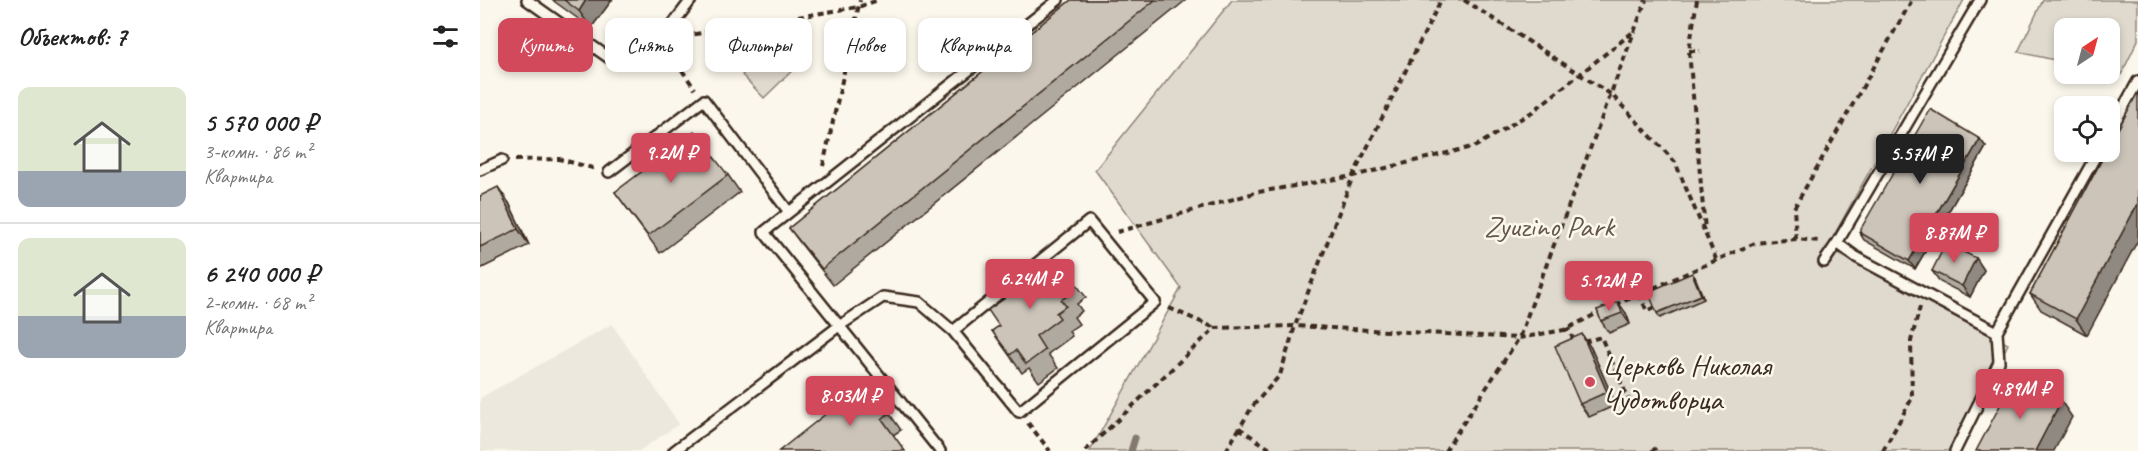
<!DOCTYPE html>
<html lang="ru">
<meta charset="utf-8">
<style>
body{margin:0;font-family:Caveat,sans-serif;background:#f2f2f2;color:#222;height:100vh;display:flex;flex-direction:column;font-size:22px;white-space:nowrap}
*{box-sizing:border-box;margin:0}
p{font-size:20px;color:#767676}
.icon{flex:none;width:33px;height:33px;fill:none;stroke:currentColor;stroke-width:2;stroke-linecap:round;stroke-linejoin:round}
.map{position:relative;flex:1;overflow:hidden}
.drawer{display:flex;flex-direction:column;background:#fff;width:480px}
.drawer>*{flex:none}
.guide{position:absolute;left:18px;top:18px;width:570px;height:54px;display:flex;gap:12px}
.needle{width:39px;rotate:36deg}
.tools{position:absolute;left:1574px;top:18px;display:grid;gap:12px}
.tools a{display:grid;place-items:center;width:66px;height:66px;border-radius:12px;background:#fff;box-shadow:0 3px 9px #0003;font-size:30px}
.price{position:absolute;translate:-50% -51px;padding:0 14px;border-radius:6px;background:#d1495b;color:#fff;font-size:20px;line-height:39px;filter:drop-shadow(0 2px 3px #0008)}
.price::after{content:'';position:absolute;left:50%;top:36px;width:18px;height:14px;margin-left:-9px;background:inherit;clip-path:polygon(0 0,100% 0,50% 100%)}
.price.current{background:#222;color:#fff}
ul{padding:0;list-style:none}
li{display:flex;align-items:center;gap:18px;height:150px;padding:0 18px}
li+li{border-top:2px solid #e0e0e0}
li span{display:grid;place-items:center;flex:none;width:168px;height:120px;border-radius:12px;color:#555}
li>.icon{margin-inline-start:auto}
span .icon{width:72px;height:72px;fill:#fffc;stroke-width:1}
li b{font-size:26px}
h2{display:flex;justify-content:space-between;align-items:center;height:72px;padding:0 18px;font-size:26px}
.tag{padding:0 21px;border-radius:12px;background:#fff;box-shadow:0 3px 9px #0003;font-size:21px;line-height:54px}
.tag.current{background:#d1495b;color:#fff}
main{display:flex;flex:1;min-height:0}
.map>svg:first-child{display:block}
.built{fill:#ede8dd}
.green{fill:#dfd9ce;stroke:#8d8276;stroke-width:1.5}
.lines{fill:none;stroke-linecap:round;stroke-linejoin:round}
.stream{stroke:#85796d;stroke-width:7}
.service-casing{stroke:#3b2a1e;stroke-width:14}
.path{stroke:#3b2a1e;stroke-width:4;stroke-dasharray:6 4.5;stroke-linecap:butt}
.service{stroke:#fbf7ec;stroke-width:9}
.wall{fill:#afa99f;stroke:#3b2a1e;stroke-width:1.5}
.shaded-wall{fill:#8f8982;stroke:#3b2a1e;stroke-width:1.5}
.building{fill:#ccc4b9;stroke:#3b2a1e;stroke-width:1.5}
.poi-dot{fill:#d1495b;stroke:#fbf7ec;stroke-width:2}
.labels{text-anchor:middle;stroke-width:5;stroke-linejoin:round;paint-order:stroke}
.park-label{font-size:30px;fill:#64564a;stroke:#fbf7ec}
.poi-label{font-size:30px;fill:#3b2a1e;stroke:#fbf7ec;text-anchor:start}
</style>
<main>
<section class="drawer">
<h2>Объектов: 7<svg class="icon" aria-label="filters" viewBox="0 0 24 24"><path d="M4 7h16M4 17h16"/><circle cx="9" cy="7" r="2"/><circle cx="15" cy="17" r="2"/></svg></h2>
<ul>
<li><span style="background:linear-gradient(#dfe7d0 70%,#9aa5b1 0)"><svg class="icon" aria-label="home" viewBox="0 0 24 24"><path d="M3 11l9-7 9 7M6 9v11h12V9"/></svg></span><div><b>5 570 000 ₽</b><p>3-комн. · 86 m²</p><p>Квартира</p></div></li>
<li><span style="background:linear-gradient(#dfe7d0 65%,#9aa5b1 0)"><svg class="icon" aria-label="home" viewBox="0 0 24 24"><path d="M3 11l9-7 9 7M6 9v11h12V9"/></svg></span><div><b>6 240 000 ₽</b><p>2-комн. · 68 m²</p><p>Квартира</p></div></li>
</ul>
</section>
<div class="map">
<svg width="1658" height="451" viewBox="0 0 1658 451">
<rect width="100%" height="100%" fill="#fbf7ec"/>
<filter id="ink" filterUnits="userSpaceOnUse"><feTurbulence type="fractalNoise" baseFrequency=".0167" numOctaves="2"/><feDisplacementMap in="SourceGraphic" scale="12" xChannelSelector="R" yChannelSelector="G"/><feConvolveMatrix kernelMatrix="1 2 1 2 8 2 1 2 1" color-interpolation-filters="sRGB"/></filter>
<g filter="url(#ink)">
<path class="built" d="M132,324L199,424L159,451H0V398Z"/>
<path class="green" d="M752,0H1484L1347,248L1528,344L1474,451H610L701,288L615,170Z
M1563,0H1658V40L1641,75L1629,73V28H1584V62L1538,52Z
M299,39L321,62L284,98L262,75Z"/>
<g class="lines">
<path class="stream" d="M651,451L655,438"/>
<g class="service-casing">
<path id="service" d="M47,0L132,60L168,57L211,0
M1629,133L1658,81
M0,170L22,160
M129,172L224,100L309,212
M609,221L675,302L539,412L473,331Z
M1344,262L1357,243
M1517,332L1618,152
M194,451L359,326L403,297L439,302L473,331
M460,451L284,232L578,0
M1475,451L1519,362L1517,332L1376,257L1357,243L1500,0"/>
</g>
<path class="path" d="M984,0L1132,95L1195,162L1236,259
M1217,0L1209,51L1225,230
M204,36L378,7L398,0
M1209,51H1220
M190,53L215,89
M35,160L79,159L116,169
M343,166L380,0
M637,232L778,192L873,176L996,146L1052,112L1153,32
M1316,239L1314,208L1432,0
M1159,294L1167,311L1176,307
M1135,305L1275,243L1316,239L1339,241
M689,308L735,328
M1084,330H1089L1094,341
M1104,342L1121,337L1152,407
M548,423L570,451
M759,428L793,451
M605,451L735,328L815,326L1039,338L1084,330L1120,312
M746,451L772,407L800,375L815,326L873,176L961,0
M965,451L1039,338L1166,0
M1172,451L1176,448
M1403,451L1432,398L1431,341L1440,307"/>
<use href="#service" class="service"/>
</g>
<path class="wall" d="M73,0H132L111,28L75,2Z
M591,0H706L353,285L321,244L309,228Z
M1658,92L1607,335L1561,310L1550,294Z
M1500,139L1506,147L1435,269L1384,240L1379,232Z
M248,175L260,192L180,253L135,192Z
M0,196L29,203L49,245L0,269Z
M1496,258L1504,270L1490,297L1460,282L1452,271Z
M573,268L593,280L606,297L597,304L602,311L594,317L599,324L589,331L592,336L568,354L578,368L559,382L549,368L542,373L512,331L519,326L525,298Z
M1215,277L1224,299L1180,318L1177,313Z
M1117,310L1146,313L1150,324L1129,333L1121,321Z
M1111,348L1136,405L1109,417L1100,404Z
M409,413L421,430L413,435L299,451Z"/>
<path class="shaded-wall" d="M106,0H132L111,28L99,11Z
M1500,139L1506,147L1435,269L1429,261Z
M18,187L29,203L49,245L38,229Z
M1658,203V240L1607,335L1596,319Z
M1496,258L1504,270L1490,297L1482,286Z
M1212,273L1215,277L1224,299L1221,295Z
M1138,302L1146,313L1150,324L1142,313Z
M1102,334L1111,348L1136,405L1127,392Z
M1581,401L1592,417L1574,451H1555Z"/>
<path class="building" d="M84,0H106L99,11Z
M591,0H675L342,269L309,228Z
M1658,92V203L1596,319L1550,294L1626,152H1629V146Z
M1450,109L1500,139L1429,261L1379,232Z
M214,132L248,175L168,236L135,192Z
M18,187L38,229L0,247V196Z
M1466,243L1496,258L1482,286L1452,271Z
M567,260L573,268L580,263L593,280L584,286L590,294L581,300L586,306L576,313L580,318L556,336L565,350L546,364L536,350L530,355L512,331L519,326L508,310L525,298L521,293Z
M1212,273L1221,295L1177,313L1168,292Z
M1138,302L1142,313L1121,321L1117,310Z
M1102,334L1127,392L1100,404L1075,346Z
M1535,377L1581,401L1555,451H1496Z
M386,382L409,413L402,419L425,451H299Z"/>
</g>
<circle class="poi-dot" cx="1110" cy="382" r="6"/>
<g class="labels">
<g class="park-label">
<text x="1069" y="236">Zyuzino Park</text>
</g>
<g class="poi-label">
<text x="1122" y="375">Церковь Николая<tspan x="1122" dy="34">Чудотворца</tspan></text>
</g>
</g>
</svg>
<div class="tools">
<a><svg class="needle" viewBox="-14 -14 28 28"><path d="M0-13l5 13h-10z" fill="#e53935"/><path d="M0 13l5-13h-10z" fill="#767676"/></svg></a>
<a><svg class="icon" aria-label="locate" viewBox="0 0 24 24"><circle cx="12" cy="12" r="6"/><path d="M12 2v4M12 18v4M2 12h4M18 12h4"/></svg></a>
</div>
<b class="price" style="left:191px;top:184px">9.2M ₽</b>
<b class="price current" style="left:1440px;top:185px">5.57M ₽</b>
<b class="price" style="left:1474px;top:264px">8.87M ₽</b>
<b class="price" style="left:550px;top:310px">6.24M ₽</b>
<b class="price" style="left:1129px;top:312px">5.12M ₽</b>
<b class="price" style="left:1540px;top:420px">4.89M ₽</b>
<b class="price" style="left:370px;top:427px">8.03M ₽</b>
<div class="guide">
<a class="tag current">Купить</a>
<a class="tag">Снять</a>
<a class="tag">Фильтры</a>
<a class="tag">Новое</a>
<a class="tag">Квартира</a>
</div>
</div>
</main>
